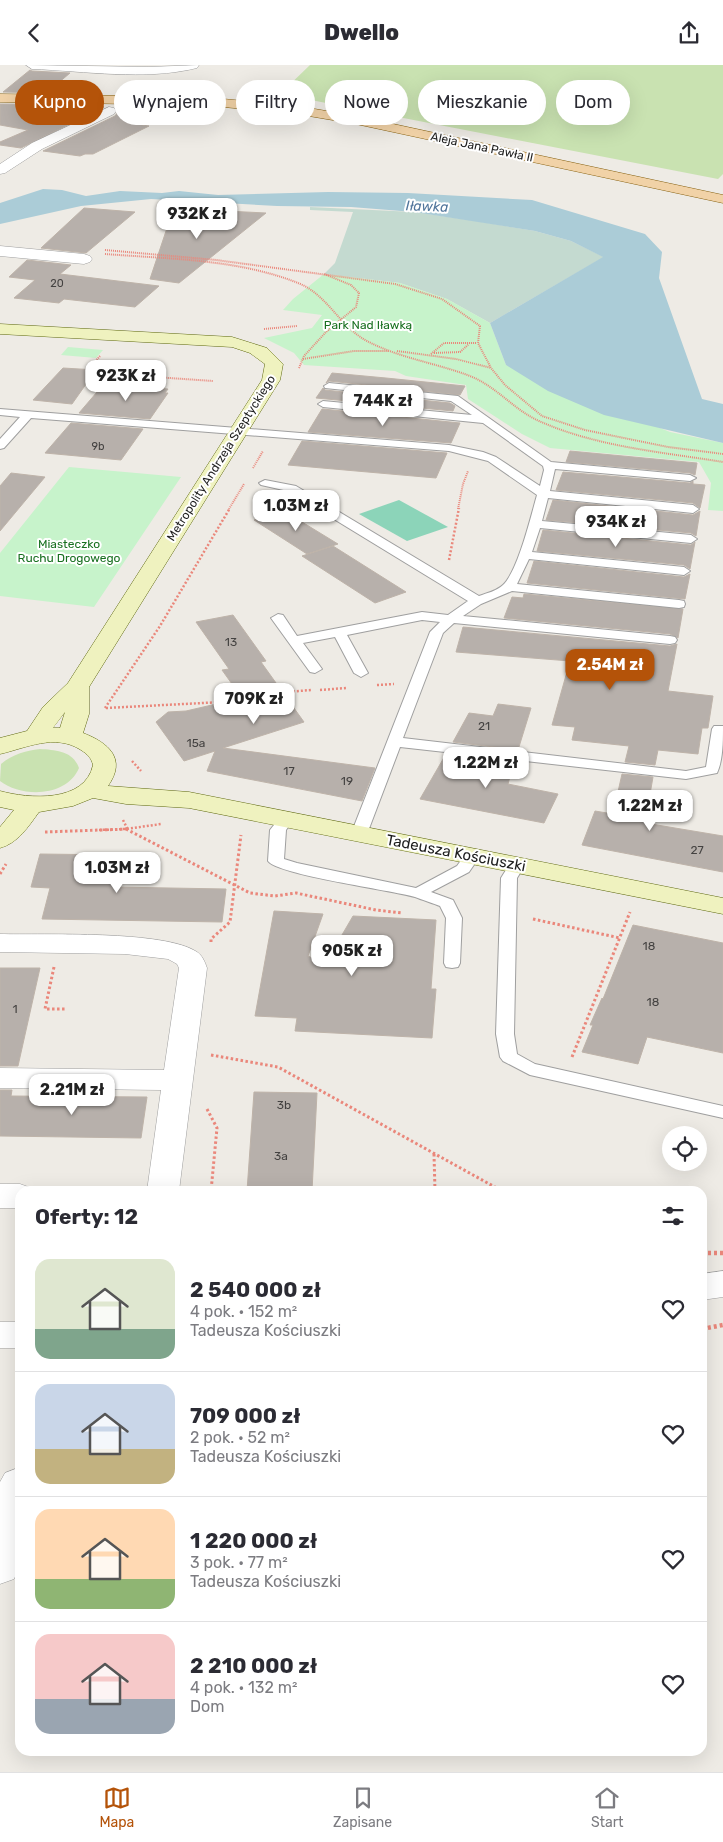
<!DOCTYPE html>
<html lang="pl">
<meta charset="utf-8">
<style>
body{margin:0;font-family:Rubik,sans-serif;background:#f7f7f7;color:#2b2b33;height:100vh;display:flex;flex-direction:column;font-size:19px;white-space:nowrap}
*{box-sizing:border-box;margin:0}
p{font-size:16px;color:#7c7c81}
.icon{flex:none;width:28px;height:28px;fill:none;stroke:currentColor;stroke-width:2;stroke-linecap:round;stroke-linejoin:round}
.map{position:relative;flex:1;overflow:hidden}
.drawer{position:absolute;left:15px;top:1121px;width:692px;height:570px;display:flex;flex-direction:column;background:#fff;border-radius:15px;box-shadow:0 5px 20px #0002}
.drawer>*{flex:none}
.top-card{position:absolute;left:15px;top:15px;width:694px;height:45px;display:flex;gap:10px}
.tools{position:absolute;left:662px;top:1061px;display:grid;gap:10px}
.tools a{display:grid;place-items:center;width:45px;height:45px;border-radius:50%;background:#fff;box-shadow:0 5px 20px #0002;font-size:25px}
.price{position:absolute;translate:-50% -42px;padding:0 11px;border-radius:10px;background:#fff;color:#222;font-size:16px;line-height:32px;filter:drop-shadow(0 1px 2px #0008)}
.price::after{content:'';position:absolute;left:50%;top:30px;width:15px;height:11px;margin-left:-8px;background:inherit;clip-path:polygon(0 0,100% 0,50% 100%)}
.price.current{background:#b45309;color:#fff}
ul{padding:0;list-style:none}
li{display:flex;align-items:center;gap:15px;height:125px;padding:0 20px}
li+li{border-top:1px solid #e1e1e2}
li span{display:grid;place-items:center;flex:none;width:140px;height:100px;border-radius:15px;color:#555}
li>.icon{margin-inline-start:auto}
span .icon{width:60px;height:60px;fill:#fffc;stroke-width:1}
li b{font-size:21px}
h2{display:flex;justify-content:space-between;align-items:center;height:60px;padding:0 20px;font-size:21px}
.chip{padding:0 18px;border-radius:22px;background:#fff;box-shadow:0 5px 20px #0002;font-size:18px;line-height:45px}
.chip.current{background:#b45309;color:#fff}
header{display:flex;justify-content:space-between;align-items:center;height:65px;padding:0 20px;background:#fff;font-size:22px;font-weight:800}
.dock{display:flex;justify-content:space-around;align-items:center;height:70px;border-top:1px solid #e1e1e2;background:#fff;font-size:14px;color:#7c7c81}
.dock a{display:grid;justify-items:center;gap:2px}
.dock .current{color:#b45309}
.map>svg:first-child{display:block}
.grass{fill:#c9e2b1}
.wetland{fill:#c4dad0}
.park{fill:#c7f3cb}
.pitch{fill:#8cd4b9}
.water{fill:#abccd7}
.building{fill:#b7b0ab;stroke:#beb3a9}
.lines{fill:none;stroke-linecap:round;stroke-linejoin:round}
.lane-casing{stroke:#9f9f9f;stroke-width:2}
.street-casing{stroke:#9f9f9f;stroke-width:1}
.secondary-casing{stroke:#5f6911;stroke-width:1}
.primary-casing{stroke:#876111;stroke-width:1}
.path-far3{stroke:#ea877b;stroke-width:2;stroke-dasharray:1 1;stroke-linecap:butt}
.path-far2{stroke:#ea877b;stroke-width:2.5;stroke-dasharray:2 2;stroke-linecap:butt}
.path-far1{stroke:#ea877b;stroke-width:3;stroke-dasharray:2.5 2.5;stroke-linecap:butt}
.path{stroke:#ea877b;stroke-width:4.5;stroke-dasharray:3 3;stroke-linecap:butt}
.lane{fill:#fff;fill-rule:evenodd}
.street{fill:#fff;fill-rule:evenodd}
.secondary{fill:#eff2bf;fill-rule:evenodd}
.primary{fill:#f1d2a7;fill-rule:evenodd}
.labels{text-anchor:middle;stroke-width:4;stroke-linejoin:round;paint-order:stroke}
.far-number-label{font-size:11px;fill:#444241}
.far-street-label{font-size:12px;fill:#1e1e1e;stroke:#fff}
.far-park-label{font-size:12px;fill:#187020;stroke:#fff}
.number-label{font-size:12px;fill:#444241}
.far-water-label{font-size:14px;font-style:italic;fill:#52769c;stroke:#fff}
.street-label{font-size:15px;fill:#1e1e1e;stroke:#fff}
</style>
<header><svg class="icon" aria-label="back" viewBox="0 0 24 24"><path d="M15 5l-7 7 7 7"/></svg>Dwello<svg class="icon" aria-label="share" viewBox="0 0 24 24"><path d="M12 15V3M7 8l5-5 5 5M5 13v7h14v-7"/></svg></header>
<div class="map">
<svg width="723" height="1707" viewBox="0 0 723 1707">
<rect width="100%" height="100%" fill="#eeebe5"/>
<path class="grass" d="M310,0H723V109L718,114L280,29Z
M40,684C56,685 73,686 79,703C67,732 22,733 0,716L1,699C13,689 25,686 40,684Z"/>
<path class="wetland" d="M310,142L414,147L476,156L535,166L571,176L604,192L490,258L447,234L400,218L324,209L335,198L353,147L310,145Z"/>
<path class="park" d="M324,209L400,218L447,234L490,258L506,300L670,367L723,378V446L708,445L711,418L699,397L550,383L522,369L468,334L466,320L406,311L395,306L304,300L294,288L264,273L312,263L322,250L283,245L293,234Z
M68,282L103,285L96,293L61,290Z
M69,402L181,412L94,542L0,531V488Z"/>
<path class="pitch" d="M399,435L448,462L407,476L359,449Z"/>
<path class="water" d="M43,124L62,125L86,131L120,126L162,128L179,126L218,130L328,127L408,128L532,135L645,169L662,187L659,213L702,334L723,339V378L604,350L548,326L506,300L490,258L603,192L571,176L535,166L414,147L351,142L277,141L151,134L81,141L0,159V138Z"/>
<path class="building" d="M30,5L32,6L70,8L57,19V28L3,27Z
M0,39L92,40L104,42L21,83L0,80V77L28,65L0,60Z
M117,44L161,51L142,60L149,61L93,89H85L80,91L43,86L115,51L118,47Z
M84,143L135,147L86,188L41,183Z
M173,145H205L266,148L179,218L150,214Z
M27,195L71,200L60,209L159,221L135,242L64,234L59,238L14,233L35,215L9,212Z
M63,303L96,305L72,339L33,335Z
M332,308L386,313L465,321L460,330L329,316L326,318Z
M103,320L168,324L165,328H168L150,354L79,348Z
M323,323L325,325L450,338L455,341L453,346L316,333Z
M322,344H323L460,358L451,378L308,367Z
M71,358L143,364L121,395L45,388Z
M302,376L447,388L436,413L288,400Z
M570,386L697,398L695,410L690,408L566,397Z
M563,407L690,418L693,416V419L705,420L700,443L693,438L556,425Z
M11,408L45,412L0,466V421Z
M553,435L693,450L700,446L696,471L691,468L546,455Z
M284,446L338,479L307,489L254,455Z
M543,465L691,480L695,477L690,504L684,500L537,486Z
M333,481L406,527L375,538L302,491Z
M534,496L684,512L690,509L685,534L527,518Z
M524,529L683,544L678,573L670,569L504,553L512,532L523,533Z
M233,550L266,596L261,597L304,657L223,683L375,703L362,736L207,706L215,686L184,696L156,657L168,647L186,646L242,633L222,605L229,604L196,557Z
M463,562L670,581L677,579L668,626L713,631L708,663H702L698,689L658,685L655,700L625,697L629,681L572,675L575,662L552,660L570,596L456,587Z
M498,639L531,643L518,685L453,677L469,648L493,651Z
M446,689L514,697L508,719L558,729L544,758L420,734Z
M622,709L653,712L645,758L723,771V807L582,780L595,746L613,749Z
M40,789L120,790L113,822L226,824L222,857L42,854L50,823L31,822Z
M274,846L323,849L308,891L325,899L353,851L436,855L431,924H436L432,973L295,966L297,953L255,951Z
M633,860L723,878V988L647,972L638,999L582,987L593,960H590L602,933L603,934Z
M0,903H40L18,1001H0Z
M0,1025H12L11,1031L147,1032L141,1073L0,1071Z
M254,1027L317,1028L312,1126H247Z"/>
<g class="lines">
<g class="lane-casing">
<path id="lane" d="M329,318L458,331L551,397L690,410L696,413L690,416L555,404L550,426L693,440L699,444L693,448L548,433L542,456L691,470L697,474L691,478L540,463L532,487L684,502L690,506L684,510L529,494L517,519L679,535L684,536L685,539L684,542L679,543L512,526L481,539L463,551L670,571L675,572L677,575L675,578L670,579L454,558L443,568L403,673L686,706L706,702L712,664L714,661H723C723,676 723,695 717,708L686,714L400,682L367,769L364,772H354L351,769L430,567L440,557L422,555L347,570L368,608L361,612L354,608L335,572L303,578L322,604L315,608L310,607L271,553L278,549L283,550L297,571L422,547L448,550L468,536L288,426L261,420L259,418L265,415L296,421L479,531C487,528 497,526 503,520C518,506 531,451 537,430L488,396L449,386L31,353L4,383L0,384V374L20,352L0,350V344L449,380L483,387L496,392L540,421L544,405L543,401L483,358L323,342L318,339L323,336L472,350L451,336L325,323L324,321Z
M286,749L291,751L294,754L286,765L284,794L297,798L416,823L457,801L466,788H478L480,791L469,807L431,827L453,835L462,853L460,898L458,902L452,903L446,902L444,898L446,853L440,841C432,838 423,835 415,832C391,825 278,810 268,796L270,765L281,751Z
M517,795L523,797L525,800L517,813L514,969L517,989L535,999L723,1041V1053L530,1010L503,996L500,992L496,969L501,813L511,797Z"/>
</g>
<g class="street-casing">
<path id="street" d="M26,0L149,2L199,0L197,3C144,16 86,6 32,4Z
M109,42L114,43L116,46L114,49L42,84L5,108L0,109V99L32,78Z
M0,181L84,189L90,191L92,194L90,197L84,199L0,191Z
M0,869C43,870 165,865 197,887C202,890 205,897 207,903L179,1126H147L161,1025L0,1023V1003L164,1005L179,903L177,899L168,894L125,889L0,887Z
M0,1119H20L31,1123L33,1126H20V1143H0Z
M723,1206V1232L702,1235V1209Z
M0,1257H20V1283H0Z
M18,1403L20,1404V1500L14,1514L0,1519V1417L5,1408Z"/>
</g>
<g class="secondary-casing">
<path id="secondary" d="M0,259L232,272L267,283L283,299L280,315L89,622V649L83,668C109,678 127,694 108,721L189,727L723,833V849L189,743L126,739L93,733L73,741L39,747C28,762 18,778 0,783V762L14,745L0,742V726C29,734 85,738 93,700C91,692 87,689 81,685C55,668 26,683 0,689V673L27,666L43,642L68,618L262,315L265,299L250,288L232,282L0,269ZM65,647L60,663H53Z"/>
</g>
<g class="primary-casing">
<path id="primary" d="M0,29L202,32L297,41L356,51L723,130V138L356,59L297,49L202,40L0,37Z"/>
</g>
<path class="path-far3" d="M105,185L216,195L395,219L442,234L480,261L478,278L491,303L505,320L542,351L585,365L668,382L723,389
M105,189C169,194 238,194 298,218C327,229 340,262 367,276C399,293 436,298 470,311C496,321 514,345 539,356C597,382 662,387 723,397
M264,264L297,261
M397,286L456,294L491,303
M434,288L460,287L469,279
M431,289L444,278H477
M100,291L92,300L111,309L213,316
M303,294L354,286H389
M299,303L304,291L326,267L356,242L359,228L351,220L324,209
M253,403L263,386
M229,444L244,419
M458,444L463,419L468,406"/>
<path class="path-far2" d="M449,495L459,443
M377,620L394,619
M320,625L346,623
M105,643L160,561L230,443
M106,643L242,636L286,627L311,625
M132,696L141,706
M123,755L128,765
M99,765L126,764L161,759"/>
<path class="path-far1" d="M126,764L250,828L275,831L296,828L376,845L402,848
M45,767L128,764
M0,809L6,799
M533,854L620,873
M211,877V874L230,857L241,770
M54,902L45,944H66
M211,990L278,1002L502,1126
M572,992L630,847
M207,1044L217,1063L211,1126
M434,1089L435,1126"/>
<path class="path" d="M702,1188H723
M702,1264L723,1260"/>
<use href="#lane" class="lane"/>
<use href="#street" class="street"/>
<use href="#secondary" class="secondary"/>
<use href="#primary" class="primary"/>
</g>
<g class="labels">
<g class="far-number-label">
<text x="57" y="222">20</text>
<text x="98" y="385">9b</text>
</g>
<g class="far-street-label">
<text transform="translate(482 82) rotate(12)" y="4">Aleja Jana Pawła II</text>
<text transform="translate(221 393) rotate(-58)" y="4">Metropolity Andrzeja Szeptyckiego</text>
</g>
<g class="far-park-label">
<text x="368" y="264">Park Nad Iławką</text>
<text x="69" y="483">Miasteczko<tspan x="69" dy="14">Ruchu Drogowego</tspan></text>
</g>
<g class="number-label">
<text x="231" y="581">13</text>
<text x="484" y="665">21</text>
<text x="196" y="682">15a</text>
<text x="289" y="710">17</text>
<text x="347" y="720">19</text>
<text x="697" y="789">27</text>
<text x="649" y="885">18</text>
<text x="653" y="941">18</text>
<text x="15" y="948">1</text>
<text x="284" y="1044">3b</text>
<text x="281" y="1095">3a</text>
</g>
<g class="far-water-label">
<text transform="translate(427 141) rotate(2)" y="5">Iławka</text>
</g>
<g class="street-label">
<text transform="translate(456 788) rotate(11)" y="5">Tadeusza Kościuszki</text>
</g>
</g>
</svg>
<div class="tools">
<a><svg class="icon" aria-label="locate" viewBox="0 0 24 24"><circle cx="12" cy="12" r="6"/><path d="M12 2v4M12 18v4M2 12h4M18 12h4"/></svg></a>
</div>
<b class="price" style="left:197px;top:175px">932K zł</b>
<b class="price" style="left:126px;top:337px">923K zł</b>
<b class="price" style="left:383px;top:362px">744K zł</b>
<b class="price" style="left:296px;top:467px">1.03M zł</b>
<b class="price" style="left:616px;top:483px">934K zł</b>
<b class="price current" style="left:610px;top:626px">2.54M zł</b>
<b class="price" style="left:254px;top:660px">709K zł</b>
<b class="price" style="left:486px;top:724px">1.22M zł</b>
<b class="price" style="left:650px;top:767px">1.22M zł</b>
<b class="price" style="left:117px;top:829px">1.03M zł</b>
<b class="price" style="left:352px;top:912px">905K zł</b>
<b class="price" style="left:72px;top:1051px">2.21M zł</b>
<div class="top-card">
<a class="chip current">Kupno</a>
<a class="chip">Wynajem</a>
<a class="chip">Filtry</a>
<a class="chip">Nowe</a>
<a class="chip">Mieszkanie</a>
<a class="chip">Dom</a>
</div>
<section class="drawer">
<h2>Oferty: 12<svg class="icon" aria-label="filters" viewBox="0 0 24 24"><path d="M4 7h16M4 17h16"/><circle cx="9" cy="7" r="2"/><circle cx="15" cy="17" r="2"/></svg></h2>
<ul>
<li><span style="background:linear-gradient(#dfe7d0 70%,#7fa58c 0)"><svg class="icon" aria-label="home" viewBox="0 0 24 24"><path d="M3 11l9-7 9 7M6 9v11h12V9"/></svg></span><div><b>2 540 000 zł</b><p>4 pok. · 152 m²</p><p>Tadeusza Kościuszki</p></div><svg class="icon" aria-label="heart" viewBox="0 0 24 24"><path d="M12 20l-8-8c-3-5 5-10 8-4 3-6 11-1 8 4z"/></svg></li>
<li><span style="background:linear-gradient(#c9d6e8 65%,#c2b280 0)"><svg class="icon" aria-label="home" viewBox="0 0 24 24"><path d="M3 11l9-7 9 7M6 9v11h12V9"/></svg></span><div><b>709 000 zł</b><p>2 pok. · 52 m²</p><p>Tadeusza Kościuszki</p></div><svg class="icon" aria-label="heart" viewBox="0 0 24 24"><path d="M12 20l-8-8c-3-5 5-10 8-4 3-6 11-1 8 4z"/></svg></li>
<li><span style="background:linear-gradient(#ffd9b3 70%,#8fb573 0)"><svg class="icon" aria-label="home" viewBox="0 0 24 24"><path d="M3 11l9-7 9 7M6 9v11h12V9"/></svg></span><div><b>1 220 000 zł</b><p>3 pok. · 77 m²</p><p>Tadeusza Kościuszki</p></div><svg class="icon" aria-label="heart" viewBox="0 0 24 24"><path d="M12 20l-8-8c-3-5 5-10 8-4 3-6 11-1 8 4z"/></svg></li>
<li><span style="background:linear-gradient(#f6c9c9 65%,#9aa5b1 0)"><svg class="icon" aria-label="home" viewBox="0 0 24 24"><path d="M3 11l9-7 9 7M6 9v11h12V9"/></svg></span><div><b>2 210 000 zł</b><p>4 pok. · 132 m²</p><p>Dom</p></div><svg class="icon" aria-label="heart" viewBox="0 0 24 24"><path d="M12 20l-8-8c-3-5 5-10 8-4 3-6 11-1 8 4z"/></svg></li>
</ul>
</section>
</div>
<nav class="dock">
<a class="current"><svg class="icon" aria-label="map" viewBox="0 0 24 24"><path d="M3 6l6-2 6 2 6-2v14l-6 2-6-2-6 2zM9 4v14M15 6v14"/></svg>Mapa</a>
<a><svg class="icon" aria-label="saved" viewBox="0 0 24 24"><path d="M7 4h10v16l-5-4-5 4z"/></svg>Zapisane</a>
<a><svg class="icon" aria-label="home" viewBox="0 0 24 24"><path d="M3 11l9-7 9 7M6 9v11h12V9"/></svg>Start</a>
</nav>
